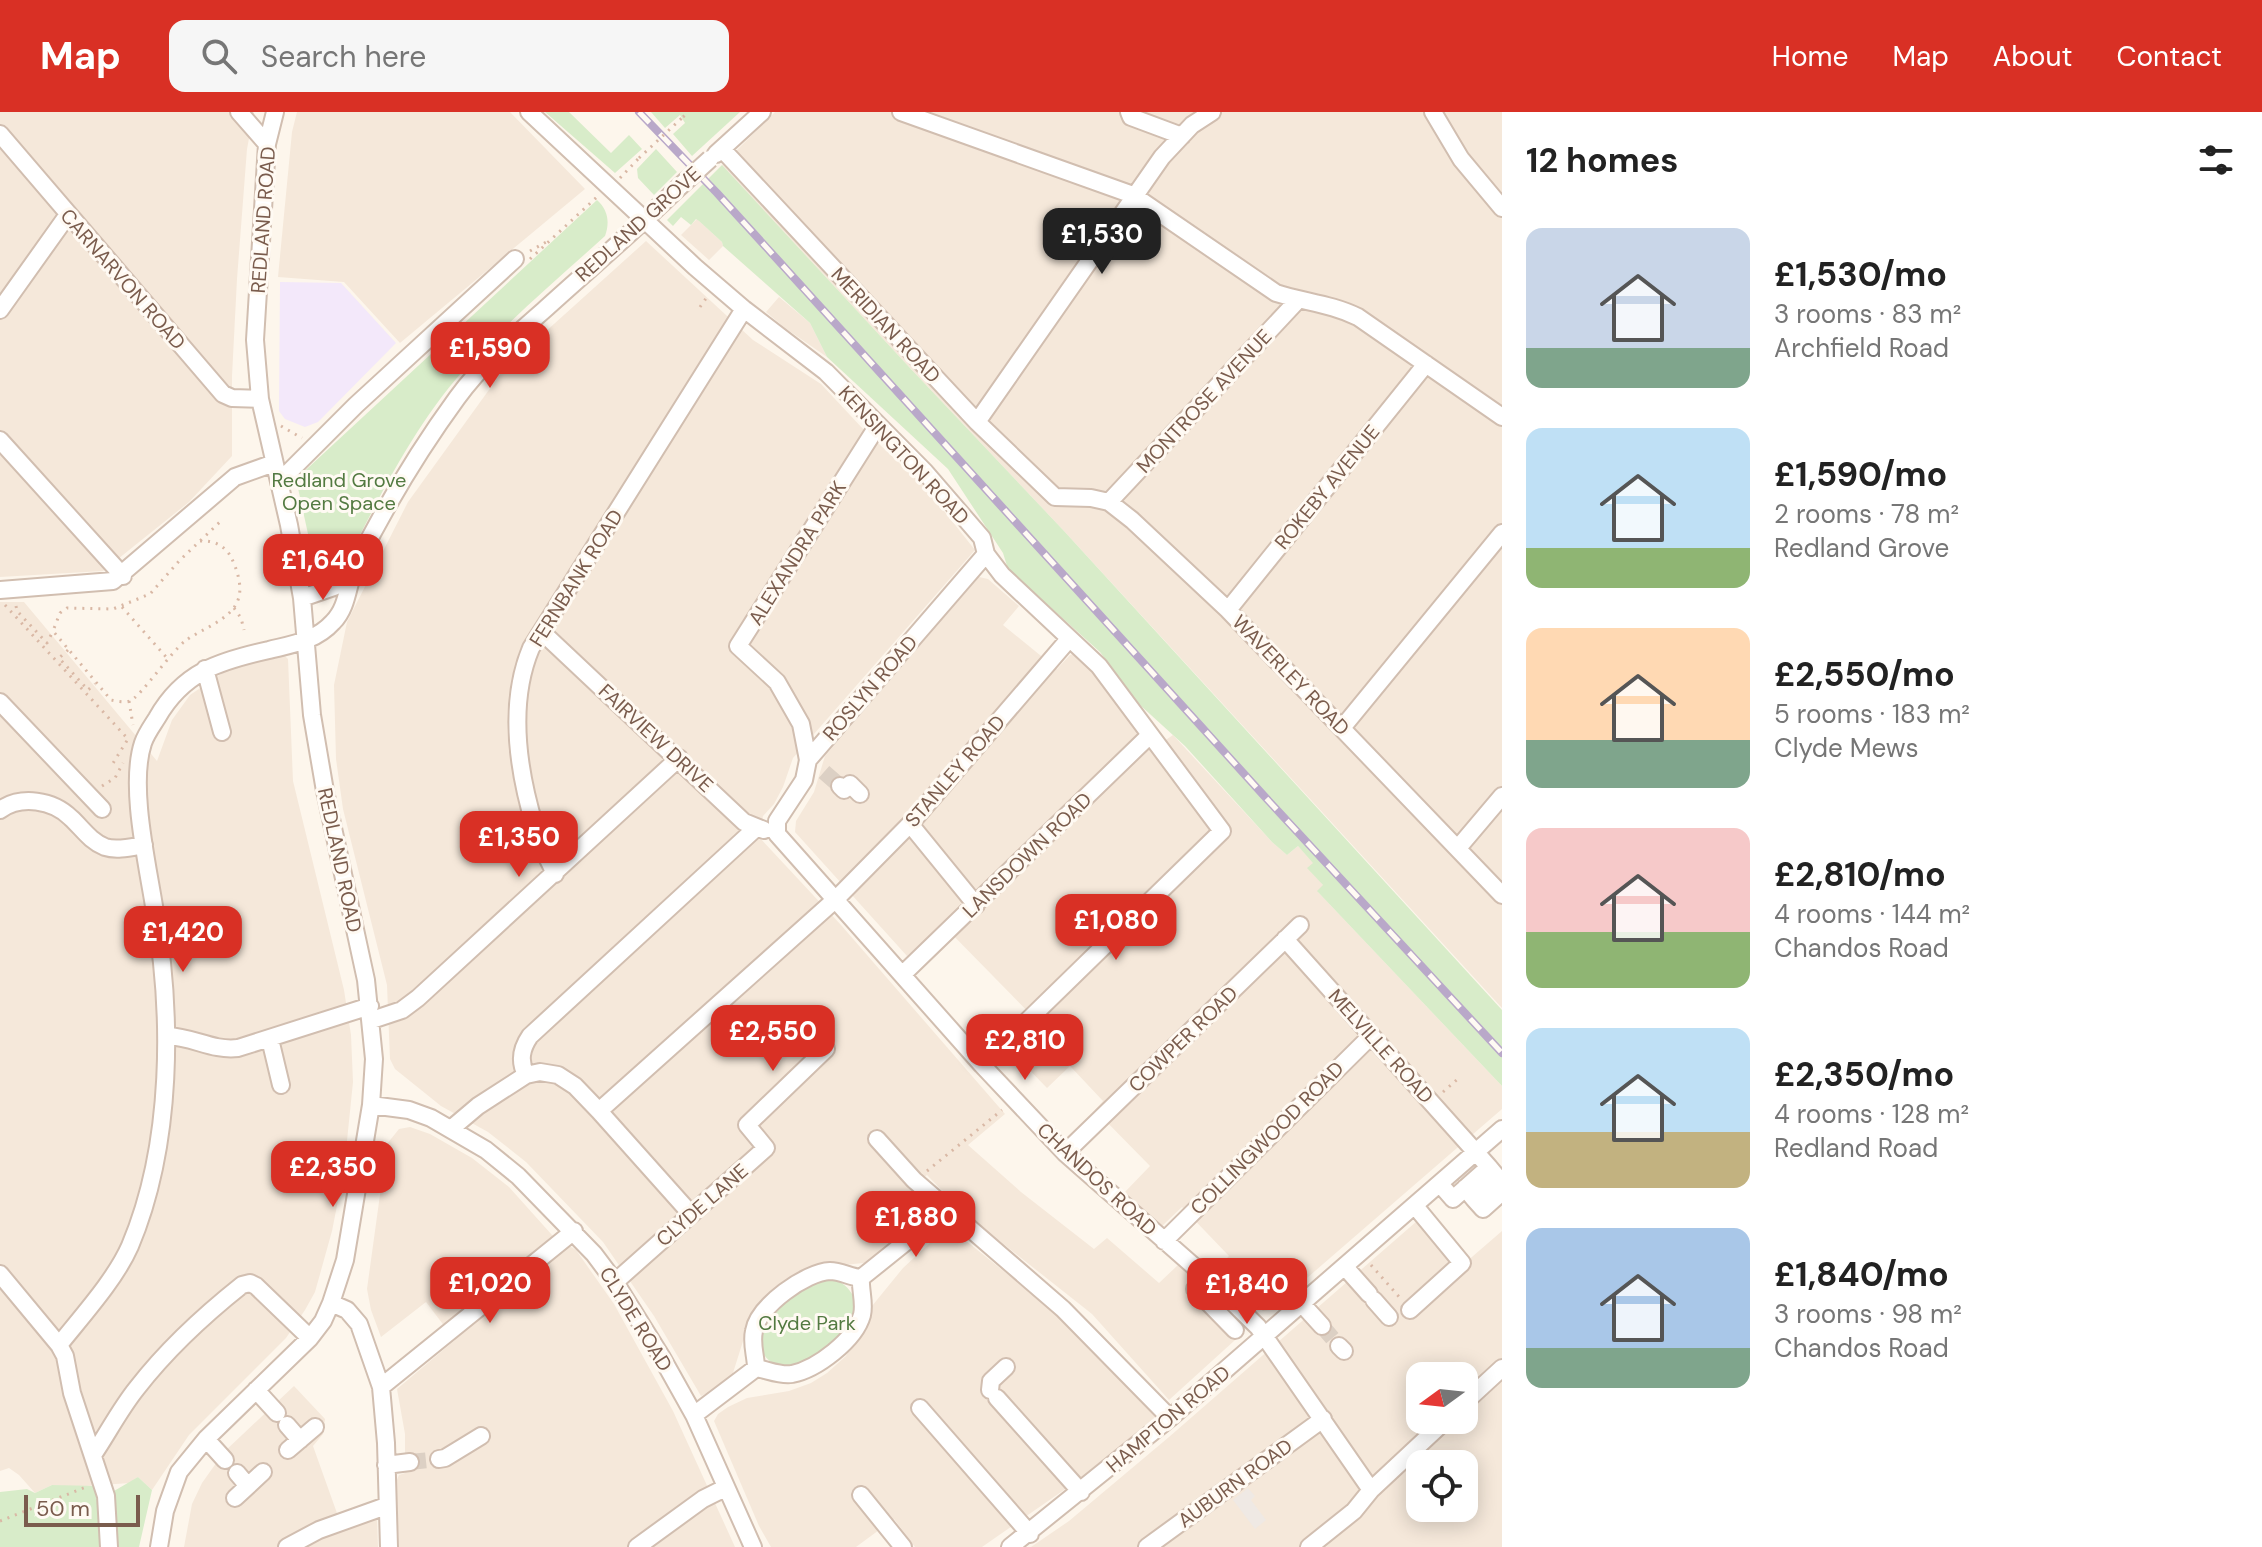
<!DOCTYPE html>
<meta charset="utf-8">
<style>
body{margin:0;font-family:"DM Sans",sans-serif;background:#f6f6f6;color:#222;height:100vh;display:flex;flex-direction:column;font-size:30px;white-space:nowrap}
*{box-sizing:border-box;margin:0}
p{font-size:26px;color:#767676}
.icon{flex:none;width:44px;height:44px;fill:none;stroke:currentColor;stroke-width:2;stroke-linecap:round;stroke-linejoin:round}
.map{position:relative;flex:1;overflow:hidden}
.sheet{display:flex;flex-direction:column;background:#fff;width:760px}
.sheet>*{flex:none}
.needle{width:52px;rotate:255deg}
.controls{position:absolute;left:1406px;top:1250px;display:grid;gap:16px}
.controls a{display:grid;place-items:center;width:72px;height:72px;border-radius:16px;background:#fff;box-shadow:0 4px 20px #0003;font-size:40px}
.scale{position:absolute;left:24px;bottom:20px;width:116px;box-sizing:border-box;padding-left:8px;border:4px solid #7a5c4d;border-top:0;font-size:22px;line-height:28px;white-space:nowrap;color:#7a5c4d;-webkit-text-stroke:6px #fffaf3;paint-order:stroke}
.price{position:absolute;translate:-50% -68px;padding:0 18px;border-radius:16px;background:#d93025;color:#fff;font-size:26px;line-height:52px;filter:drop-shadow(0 2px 4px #0008)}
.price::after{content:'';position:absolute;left:50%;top:48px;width:24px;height:18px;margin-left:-12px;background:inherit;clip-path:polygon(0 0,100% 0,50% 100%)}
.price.current{background:#222;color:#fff}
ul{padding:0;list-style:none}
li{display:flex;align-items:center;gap:24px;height:200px;padding:0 24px}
li span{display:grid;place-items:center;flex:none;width:224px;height:160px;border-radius:16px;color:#555}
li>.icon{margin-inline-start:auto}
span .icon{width:96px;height:96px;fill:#fffc;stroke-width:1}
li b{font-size:34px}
h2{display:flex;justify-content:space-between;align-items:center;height:96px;padding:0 24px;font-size:34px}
header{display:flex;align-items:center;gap:48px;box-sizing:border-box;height:112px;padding:0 40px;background:#d93025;color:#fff}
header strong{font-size:38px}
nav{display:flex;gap:44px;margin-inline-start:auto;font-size:28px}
.search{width:560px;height:72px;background:#f6f6f6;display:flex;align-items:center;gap:20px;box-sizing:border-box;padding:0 28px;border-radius:16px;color:#767676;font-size:30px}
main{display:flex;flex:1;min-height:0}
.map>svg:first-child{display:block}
.residential{fill:#f5e8da;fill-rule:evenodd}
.industrial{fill:#efe9e4}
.education{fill:#f3e8fa}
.green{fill:#d8ecc9}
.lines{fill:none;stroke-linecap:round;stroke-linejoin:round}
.minor-tunnel{stroke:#dcd0c4;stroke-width:16;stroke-dasharray:16 8;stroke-linecap:butt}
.minor-casing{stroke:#d1beb0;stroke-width:20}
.path{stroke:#d9b8a5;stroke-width:3;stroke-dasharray:2 6;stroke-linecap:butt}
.minor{stroke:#fff;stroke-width:16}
.rail-casing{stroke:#b9a8c9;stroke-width:8}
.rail{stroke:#fffaf3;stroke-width:5;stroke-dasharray:15;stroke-linecap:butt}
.minor-bridge-casing{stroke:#d1beb0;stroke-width:20;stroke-linecap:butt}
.path-bridge{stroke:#d9b8a5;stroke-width:3;stroke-dasharray:2 6;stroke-linecap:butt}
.minor-bridge{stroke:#fff;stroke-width:16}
.labels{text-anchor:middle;stroke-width:6;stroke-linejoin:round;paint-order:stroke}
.street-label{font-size:20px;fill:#7a5c4d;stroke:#fffaf3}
.park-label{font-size:20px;fill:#537a41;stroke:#fffaf3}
</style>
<header>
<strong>Map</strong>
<div class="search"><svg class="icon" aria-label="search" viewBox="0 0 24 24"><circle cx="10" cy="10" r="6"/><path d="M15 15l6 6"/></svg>Search here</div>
<nav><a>Home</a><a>Map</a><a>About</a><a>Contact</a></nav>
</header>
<main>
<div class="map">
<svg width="1502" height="1435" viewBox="0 0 1502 1435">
<rect width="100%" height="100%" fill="#fdf6ec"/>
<path class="residential" d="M0,0H254L247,37L237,167L232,264V344L189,390L103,459L0,465Z
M297,0H510L585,77L400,231L344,170L278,165L292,20Z
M775,0H1502V896L1064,419L910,256L722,53Z
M697,107L722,130L723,134L709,148L681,123Z
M646,129L753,228L821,272L864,318L925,375L975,438L793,646L783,675L774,692L763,704L759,725L841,813L1005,1002L968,1033L1021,1080L1094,1137L1107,1126L1159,1171L1178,1153L1231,1202L1245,1219L1169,1288L1092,1202L963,1100L927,1063L910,1077L924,1091L927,1099L925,1106L874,1150L833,1154L750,1207L732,1264L721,1275L701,1284L654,1204L603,1130L526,1050L488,1020L441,994L395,957L390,947L387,873L343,697L336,647L334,573L347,510L408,390L504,257Z
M779,185L810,211L827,245L785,216L766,200Z
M979,465L988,467L1019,494L1003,513L1057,557L1070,543L1076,541L1091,556L1151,638L1173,623L1272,730L1287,743L1298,734L1314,751L1308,756L1324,774L1318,780L1502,974V997L1270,1198L1263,1199L1216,1157L1229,1144L1182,1095L1162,1114L1123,1082L1150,1054L1095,998L1103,989L1070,954L1047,976L1012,940L1041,913L942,812L907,844L795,720L796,709L814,680L825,644Z
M0,490H24L157,649L172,608L190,583L227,558L268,542H283L288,547L293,669L344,878L351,923L353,970L344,1058L332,1119L315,1180L305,1198L286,1226L189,1323L152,1378L138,1365L130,1371L72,1375L52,1373L35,1381L19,1363L9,1356L0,1359Z
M410,1015L430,1022L472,1046L509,1075L552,1123L576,1138L614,1192L673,1299L735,1435H399L396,1370L399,1363L405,1361V1322L397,1277L455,1228L426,1190L381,1225L371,1198L367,1177L387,1032L399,1017Z
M1417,1109L1458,1157L1502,1119V1435H1031L1069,1409L1169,1325ZM1420,1264H1464V1308H1420ZM1420,1352H1464V1396H1420Z
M946,1116H950L1072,1214L1154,1300L1156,1305L1074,1371L982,1435H915L894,1407L856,1435H771L759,1414L714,1309L718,1302L728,1295L747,1286L789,1279L811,1271L827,1261L846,1244L872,1194L903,1156Z
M294,1274L325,1307L323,1322L313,1334L343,1418L377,1406L378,1435H184L192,1392L202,1371L224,1340Z"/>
<path class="industrial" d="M1248,1376L1255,1384L1251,1388L1266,1408L1255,1417L1233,1388Z"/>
<path class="education" d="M280,170L341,171L396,231L318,310L305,315L285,307L279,299Z"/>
<path class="green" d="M545,0H569L611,41L629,23L642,37L615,61Z
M651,0H740L692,44L673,22L685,11L680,3L665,16Z
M656,37L677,60L654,83L638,66L637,57Z
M722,53L910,256L1064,419L1502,898V974L1317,779L1323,773L1307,756L1313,751L1298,734L1287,743L1272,730L1185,634L1140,593L1100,540L1008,457L1003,441L948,357L827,245L810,211L723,134L722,130L699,109L696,107L691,113L681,105L673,114L667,108Z
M597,88C608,98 610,110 605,124C560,165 512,205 471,250C415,310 379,386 342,458L335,465L323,468L317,463L296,367Z
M827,1166C838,1168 846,1172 852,1182C866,1210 823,1240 802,1251C779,1263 754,1245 760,1219C766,1196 806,1173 827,1166Z
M138,1365L152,1378L139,1435H116L114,1379Z
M52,1373L98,1374L104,1435H0V1380L27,1377L35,1381Z"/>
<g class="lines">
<path class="minor-tunnel" d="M824,660L840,674
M1322,1214L1339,1234
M410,1350L439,1347"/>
<g class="minor-casing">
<path id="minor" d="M239,0L267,32
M529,0L695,155L744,197L826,260L925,360L982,426L986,442L1002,463L1099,554L1222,719L982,953
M901,0L1133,83L1276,181C1304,190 1332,192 1358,205L1502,305
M1129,0L1131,5L1182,24
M1433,0L1461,47L1502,96
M0,22L223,282L232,286L260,287
M722,37L977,310L1055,385L1091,386L1109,390L1132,408L1228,498L1502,783
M716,42L762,0
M0,198L67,104
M977,310L1162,45L1192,13L1212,0
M0,328L123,464
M279,370L356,293L515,147
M1109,390L1298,188
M0,478L113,469L235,365L274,351
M302,486L334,475L352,460
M1228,498L1426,252
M542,520L744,710L764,718
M205,557L222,620
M0,590L102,697
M1342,616L1502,421
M808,648L801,612L777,570L738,534L878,313
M840,674L844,678L850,672L860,682
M0,698C21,683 53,688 71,706C82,716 90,729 105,735C117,739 132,735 144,733
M910,712L976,793
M777,722L982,953L1065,1041L1214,1172L1258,1215L1371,1378
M777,722V709L804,668L808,648L986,442
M1458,736L1502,684
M555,762C548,746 539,731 535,715C518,659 508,591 531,536L744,197
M1285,827L1489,1055L1453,1087L1440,1072
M903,862L1150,623
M372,908L402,898L418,886L679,646
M167,924C194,925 212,939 238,936L370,894
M270,927L281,973
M526,963C519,949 521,937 530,924L756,716
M371,993L409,998L431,1006L486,1038L518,1064L594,1142L615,1170L661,1244L694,1303L753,1435
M599,999L836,787L910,712L1069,527
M452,1016L478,994L526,963L540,960L558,963L575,974L599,999L691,1102
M877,1027L914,1068L1063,1197L1170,1306
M1065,1041L1300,813
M1465,1076L1474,1087L1498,1066L1489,1055
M1474,1087L1483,1097L1502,1080
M1164,1129L1371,924
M1345,1155L1369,1182
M0,1162L59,1233L65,1244L72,1281L106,1384L109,1435
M861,1166L947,1097
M615,1170L766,1036L747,1013L826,937
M1195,1177L1235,1218
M1374,1188L1389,1205
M331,1191L347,1198L359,1212L381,1275L386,1331L389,1435
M1302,1192L1322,1214
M1410,1198L1462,1151L1415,1094
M59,1233C82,1204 115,1168 130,1134C173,1032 173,902 154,794C147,750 129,673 143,631C146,622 152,614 157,606C183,560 219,549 269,538C293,532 316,529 333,510C349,494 347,470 357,451C386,393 419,338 457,286C481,253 512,226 543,199C587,159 633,120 676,78
M1339,1234L1344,1239
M756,1256C756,1244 751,1232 754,1219C758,1194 806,1160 830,1159C841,1159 850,1165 861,1166
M381,1275L574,1119
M256,1278L277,1301
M990,1278L991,1269L1006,1255
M997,1286L1081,1380
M1464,1291L1502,1256
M920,1296L1030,1422
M694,1303L756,1256C768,1258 780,1264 792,1262C817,1257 855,1228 862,1203C865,1191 860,1178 861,1166
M287,1313L300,1328
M206,1327L225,1348
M288,1338L315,1315
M93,1343C108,1321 120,1297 137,1276C168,1236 203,1204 242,1173L250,1171L256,1174L310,1226
M439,1347L445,1346L481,1324
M386,1353L410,1350
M237,1361L248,1374
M861,1383L903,1435
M235,1386L263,1360
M159,1435L165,1399L179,1360L206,1327L310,1226L323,1209L331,1191L345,1148L371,993L374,947L366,868L325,679L312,603L302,486L289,413L260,287L255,228L267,32L275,0
M287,1435L319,1418L386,1394
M637,1435L703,1387L725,1376
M1010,1435L1170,1306L1502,1017
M1147,1435L1323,1307
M1309,1435L1354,1399L1371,1378L1446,1308"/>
</g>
<path class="path" d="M683,5L689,0
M620,66L639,46
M530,139L548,129
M530,147L598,84
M700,195L707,185
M466,213L490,227
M281,314L302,326
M200,429C214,428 225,434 231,445C237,457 243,475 238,488C231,508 201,517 185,529C171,540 140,585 130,589C124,591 116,589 111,588L53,519L60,501L67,496L113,497L150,482L179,449L223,407
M5,493L128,627L110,656
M16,494L17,499L47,531L53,519
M122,495L167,546
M234,496L241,506L244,518
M68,538L59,546L88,578L95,572
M129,589L133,613
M102,674L115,666L123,651
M1443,980L1460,965
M927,1059L1002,998
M1371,1153L1401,1187
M0,1409L86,1375"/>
<use href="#minor" class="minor"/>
<g class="rail-casing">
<path id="rail" d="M639,0L717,81L1266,686L1502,941"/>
</g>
<use href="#rail" class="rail"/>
<g class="minor-bridge-casing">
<path id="minor-bridge" d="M676,78L710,47"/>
</g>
<path class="path-bridge" d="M639,46L683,5"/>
<use href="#minor-bridge" class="minor-bridge"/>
</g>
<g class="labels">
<g class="street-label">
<text transform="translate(263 108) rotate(-86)" y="7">REDLAND ROAD</text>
<text transform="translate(638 112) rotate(-42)" y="7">REDLAND GROVE</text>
<text transform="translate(123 167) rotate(49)" y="7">CARNARVON ROAD</text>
<text transform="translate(886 213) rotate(47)" y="7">MERIDIAN ROAD</text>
<text transform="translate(1204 289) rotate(-47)" y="7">MONTROSE AVENUE</text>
<text transform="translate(904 343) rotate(47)" y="7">KENSINGTON ROAD</text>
<text transform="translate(1327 375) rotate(-51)" y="7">ROKEBY AVENUE</text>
<text transform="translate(797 441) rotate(-58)" y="7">ALEXANDRA PARK</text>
<text transform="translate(576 466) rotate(-58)" y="7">FERNBANK ROAD</text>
<text transform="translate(1291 563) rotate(46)" y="7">WAVERLEY ROAD</text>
<text transform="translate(870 576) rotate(-49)" y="7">ROSLYN ROAD</text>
<text transform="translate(656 626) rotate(43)" y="7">FAIRVIEW DRIVE</text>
<text transform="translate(955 659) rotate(-49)" y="7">STANLEY ROAD</text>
<text transform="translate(1027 743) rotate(-44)" y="7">LANSDOWN ROAD</text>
<text transform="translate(340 748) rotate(78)" y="7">REDLAND ROAD</text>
<text transform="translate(1183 927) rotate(-44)" y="7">COWPER ROAD</text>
<text transform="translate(1381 934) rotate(48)" y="7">MELVILLE ROAD</text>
<text transform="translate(1267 1026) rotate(-45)" y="7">COLLINGWOOD ROAD</text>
<text transform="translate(1097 1067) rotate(43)" y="7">CHANDOS ROAD</text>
<text transform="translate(702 1093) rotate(-41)" y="7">CLYDE LANE</text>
<text transform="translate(636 1207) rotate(58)" y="7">CLYDE ROAD</text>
<text transform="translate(1168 1307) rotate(-40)" y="7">HAMPTON ROAD</text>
<text transform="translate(1235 1371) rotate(-36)" y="7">AUBURN ROAD</text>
</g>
<g class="park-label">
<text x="339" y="375">Redland Grove<tspan x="339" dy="23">Open Space</tspan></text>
<text x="807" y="1218">Clyde Park</text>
</g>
</g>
</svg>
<div class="controls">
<a><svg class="needle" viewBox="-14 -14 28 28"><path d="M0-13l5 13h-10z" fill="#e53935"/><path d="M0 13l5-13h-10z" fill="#767676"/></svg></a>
<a><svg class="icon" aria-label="locate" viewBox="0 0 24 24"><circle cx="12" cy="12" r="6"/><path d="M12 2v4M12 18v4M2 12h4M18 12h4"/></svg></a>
</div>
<div class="scale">50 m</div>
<b class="price current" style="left:1102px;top:164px">£1,530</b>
<b class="price" style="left:490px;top:278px">£1,590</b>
<b class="price" style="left:323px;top:490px">£1,640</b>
<b class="price" style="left:519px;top:767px">£1,350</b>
<b class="price" style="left:1116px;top:850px">£1,080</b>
<b class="price" style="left:183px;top:862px">£1,420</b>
<b class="price" style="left:773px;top:961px">£2,550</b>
<b class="price" style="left:1025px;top:970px">£2,810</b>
<b class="price" style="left:333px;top:1097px">£2,350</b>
<b class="price" style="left:916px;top:1147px">£1,880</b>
<b class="price" style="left:490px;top:1213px">£1,020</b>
<b class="price" style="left:1247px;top:1214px">£1,840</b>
</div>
<section class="sheet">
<h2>12 homes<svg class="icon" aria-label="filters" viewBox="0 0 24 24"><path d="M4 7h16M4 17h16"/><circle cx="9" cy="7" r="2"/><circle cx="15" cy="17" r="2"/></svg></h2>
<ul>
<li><span style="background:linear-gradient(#c9d6e8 75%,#7fa58c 0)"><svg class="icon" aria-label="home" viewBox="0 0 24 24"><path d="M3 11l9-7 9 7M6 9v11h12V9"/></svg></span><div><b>£1,530/mo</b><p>3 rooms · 83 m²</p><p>Archfield Road</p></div></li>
<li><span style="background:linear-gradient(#bfe0f5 75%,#8fb573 0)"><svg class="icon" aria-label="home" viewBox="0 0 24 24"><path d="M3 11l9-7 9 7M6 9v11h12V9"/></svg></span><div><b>£1,590/mo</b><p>2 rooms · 78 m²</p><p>Redland Grove</p></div></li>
<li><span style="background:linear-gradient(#ffd9b3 70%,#7fa58c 0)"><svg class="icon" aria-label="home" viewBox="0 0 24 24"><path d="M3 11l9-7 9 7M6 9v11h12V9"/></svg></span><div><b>£2,550/mo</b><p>5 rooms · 183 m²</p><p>Clyde Mews</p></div></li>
<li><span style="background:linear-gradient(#f6c9c9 65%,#8fb573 0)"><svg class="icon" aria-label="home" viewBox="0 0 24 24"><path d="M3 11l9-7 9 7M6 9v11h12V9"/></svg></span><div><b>£2,810/mo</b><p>4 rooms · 144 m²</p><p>Chandos Road</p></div></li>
<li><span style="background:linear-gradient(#bfe0f5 65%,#c2b280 0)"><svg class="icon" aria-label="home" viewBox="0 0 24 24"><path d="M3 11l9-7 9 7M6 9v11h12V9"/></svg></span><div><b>£2,350/mo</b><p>4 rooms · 128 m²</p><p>Redland Road</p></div></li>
<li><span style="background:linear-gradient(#a9c7e8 75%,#7fa58c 0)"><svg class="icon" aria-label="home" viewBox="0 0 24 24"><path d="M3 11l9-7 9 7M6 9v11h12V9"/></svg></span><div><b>£1,840/mo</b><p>3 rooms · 98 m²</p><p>Chandos Road</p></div></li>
</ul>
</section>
</main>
